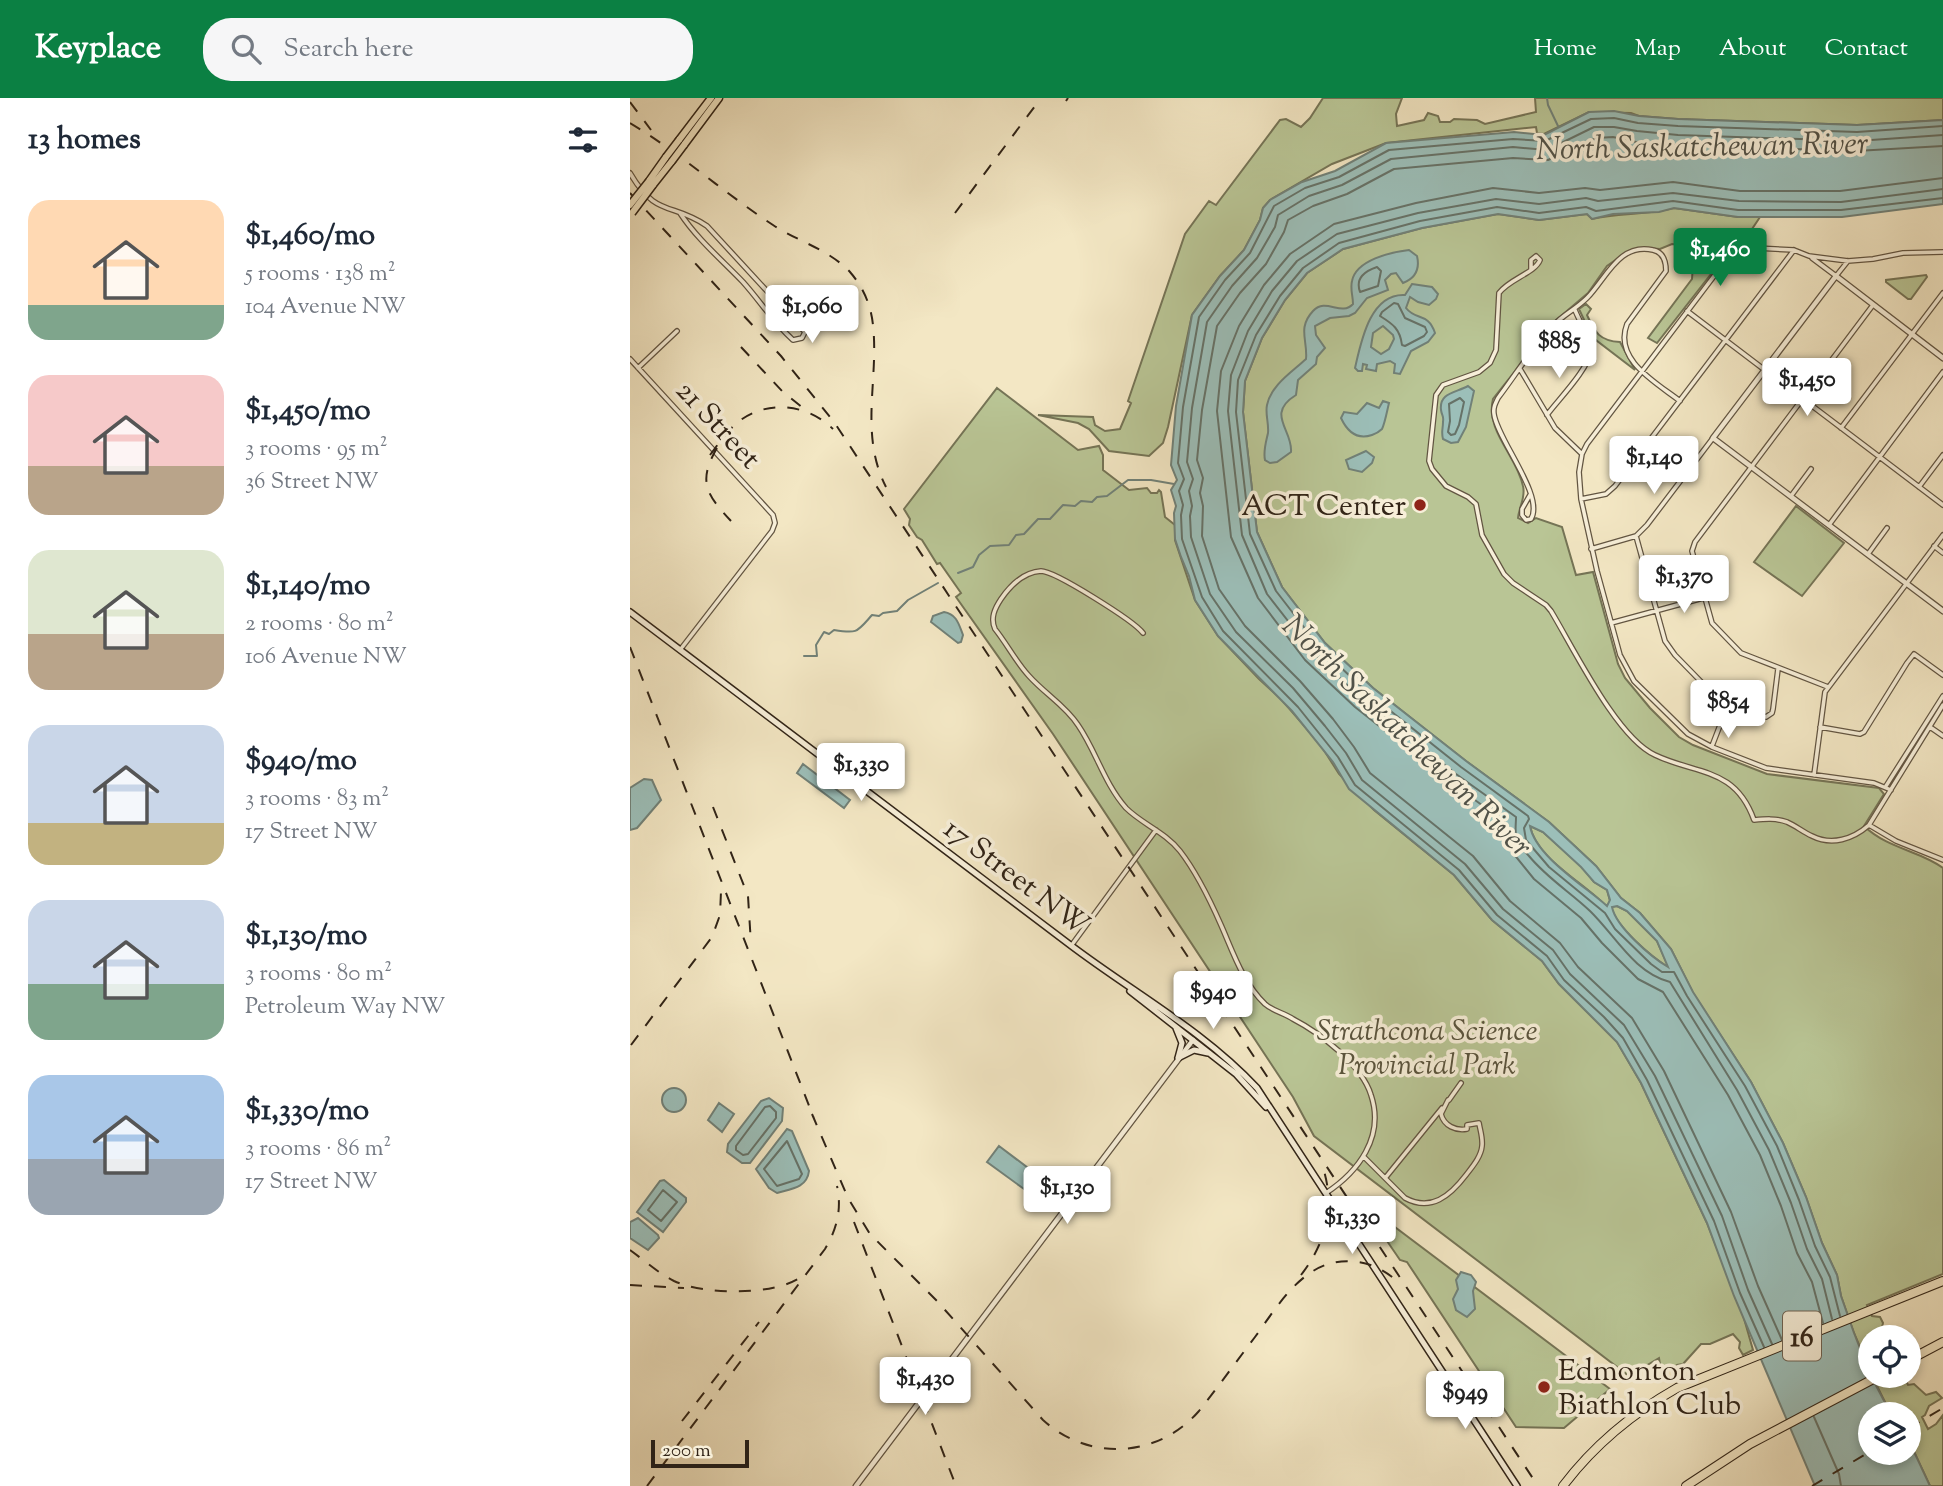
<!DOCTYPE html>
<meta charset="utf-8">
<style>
body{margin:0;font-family:"Sorts Mill Goudy",serif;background:#f6f6f7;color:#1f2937;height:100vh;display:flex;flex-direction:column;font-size:26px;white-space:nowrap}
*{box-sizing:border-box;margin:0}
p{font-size:23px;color:#747a83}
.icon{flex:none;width:38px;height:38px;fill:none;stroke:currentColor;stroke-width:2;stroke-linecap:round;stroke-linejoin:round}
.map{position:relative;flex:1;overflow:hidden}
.panel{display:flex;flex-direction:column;background:#fff;width:630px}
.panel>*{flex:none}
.fabs{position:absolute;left:1228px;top:1227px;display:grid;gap:14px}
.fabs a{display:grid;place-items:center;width:63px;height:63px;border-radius:50%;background:#fff;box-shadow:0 4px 10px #0003;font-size:35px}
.scale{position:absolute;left:21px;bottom:18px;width:98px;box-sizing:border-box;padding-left:7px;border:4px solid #312417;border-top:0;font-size:19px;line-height:24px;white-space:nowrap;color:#312417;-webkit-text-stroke:5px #f7efd9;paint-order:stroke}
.price{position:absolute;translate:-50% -60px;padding:0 16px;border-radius:7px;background:#fff;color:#222;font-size:23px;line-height:46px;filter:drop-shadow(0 2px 4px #0008)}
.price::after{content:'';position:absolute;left:50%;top:42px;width:21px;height:16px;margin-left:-10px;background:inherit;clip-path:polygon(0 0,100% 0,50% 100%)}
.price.on{background:#0b8043;color:#fff}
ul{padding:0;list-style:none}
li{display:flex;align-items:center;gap:21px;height:175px;padding:0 28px}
li span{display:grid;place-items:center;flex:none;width:196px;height:140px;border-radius:21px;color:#555}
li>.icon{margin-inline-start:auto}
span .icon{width:84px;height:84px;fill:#fffc;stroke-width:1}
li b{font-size:30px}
h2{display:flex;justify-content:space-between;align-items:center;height:84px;padding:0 28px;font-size:30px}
header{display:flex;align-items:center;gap:42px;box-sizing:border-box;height:98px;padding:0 35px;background:#0b8043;color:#fff}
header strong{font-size:33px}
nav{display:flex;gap:38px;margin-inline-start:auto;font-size:24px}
.search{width:490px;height:63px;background:#f6f6f7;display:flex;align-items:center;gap:18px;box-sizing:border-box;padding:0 24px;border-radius:28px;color:#747a83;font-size:26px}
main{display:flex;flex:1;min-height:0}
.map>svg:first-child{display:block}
.green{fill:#b9c595;stroke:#757456;stroke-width:2}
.water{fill:#9cbfb9;stroke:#718178;stroke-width:2;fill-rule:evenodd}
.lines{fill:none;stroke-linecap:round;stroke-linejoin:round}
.shore{stroke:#667268;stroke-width:2}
.stream{stroke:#718178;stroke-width:2}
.minor-casing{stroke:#625542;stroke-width:6}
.tertiary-casing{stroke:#625542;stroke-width:7}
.secondary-casing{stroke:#312417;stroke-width:8}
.primary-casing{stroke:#312417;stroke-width:9}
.motorway-casing{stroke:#312417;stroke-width:10}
.minor{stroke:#f7efd9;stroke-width:3.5}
.tertiary{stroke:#f7efd9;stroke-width:4.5}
.secondary{stroke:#f7efd9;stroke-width:5}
.primary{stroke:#f3e7c4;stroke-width:6}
.motorway{stroke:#f3e7c4;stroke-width:8}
.rail{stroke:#312417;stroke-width:2;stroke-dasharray:12 12;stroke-linecap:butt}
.primary-bridge-casing{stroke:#312417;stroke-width:9;stroke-linecap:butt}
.primary-bridge{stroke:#f3e7c4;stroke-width:6}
.poi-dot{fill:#8f2418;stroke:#f7efd9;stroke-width:2.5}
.labels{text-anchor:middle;stroke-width:7;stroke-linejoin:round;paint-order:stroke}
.shield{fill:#f7efd9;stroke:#6c6151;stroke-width:2}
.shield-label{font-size:28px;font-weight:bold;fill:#312417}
.street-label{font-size:30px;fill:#312417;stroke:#f7efd9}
.poi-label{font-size:30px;fill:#312417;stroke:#f7efd9;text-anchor:end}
.park-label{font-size:30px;font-style:italic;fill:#5a543d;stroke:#f7efd9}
.water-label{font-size:32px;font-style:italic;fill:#515248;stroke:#f7efd9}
</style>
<header>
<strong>Keyplace</strong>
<div class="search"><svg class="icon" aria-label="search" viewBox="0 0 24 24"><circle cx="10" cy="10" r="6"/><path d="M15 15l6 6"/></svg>Search here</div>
<nav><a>Home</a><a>Map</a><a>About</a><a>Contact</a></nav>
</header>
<main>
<section class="panel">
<h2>13 homes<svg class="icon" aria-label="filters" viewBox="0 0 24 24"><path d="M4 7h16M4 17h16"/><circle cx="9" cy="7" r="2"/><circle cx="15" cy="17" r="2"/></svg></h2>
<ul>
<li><span style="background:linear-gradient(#ffd9b3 75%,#7fa58c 0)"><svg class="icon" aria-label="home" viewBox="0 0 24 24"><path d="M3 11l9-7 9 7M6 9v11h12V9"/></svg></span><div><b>$1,460/mo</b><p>5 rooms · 138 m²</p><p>104 Avenue NW</p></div></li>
<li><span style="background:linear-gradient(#f6c9c9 65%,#b9a48a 0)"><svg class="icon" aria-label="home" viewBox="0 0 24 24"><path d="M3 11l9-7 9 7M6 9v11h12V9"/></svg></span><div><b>$1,450/mo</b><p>3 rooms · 95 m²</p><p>36 Street NW</p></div></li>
<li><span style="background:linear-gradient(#dfe7d0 60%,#b9a48a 0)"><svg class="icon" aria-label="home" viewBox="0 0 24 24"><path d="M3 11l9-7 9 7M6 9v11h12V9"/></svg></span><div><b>$1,140/mo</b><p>2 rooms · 80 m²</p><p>106 Avenue NW</p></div></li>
<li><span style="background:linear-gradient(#c9d6e8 70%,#c2b280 0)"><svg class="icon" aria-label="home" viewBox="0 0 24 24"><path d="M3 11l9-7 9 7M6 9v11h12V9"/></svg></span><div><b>$940/mo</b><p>3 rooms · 83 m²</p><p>17 Street NW</p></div></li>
<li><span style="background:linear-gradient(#c9d6e8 60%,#7fa58c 0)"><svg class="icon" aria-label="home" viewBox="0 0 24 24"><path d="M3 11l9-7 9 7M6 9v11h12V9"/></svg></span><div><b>$1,130/mo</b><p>3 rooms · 80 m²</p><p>Petroleum Way NW</p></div></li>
<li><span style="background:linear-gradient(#a9c7e8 60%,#9aa5b1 0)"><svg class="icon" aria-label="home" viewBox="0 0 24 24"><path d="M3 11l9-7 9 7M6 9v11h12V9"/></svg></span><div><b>$1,330/mo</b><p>3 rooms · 86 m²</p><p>17 Street NW</p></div></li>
</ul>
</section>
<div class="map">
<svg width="1313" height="1388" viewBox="0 0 1313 1388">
<rect width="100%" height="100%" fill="#f3e7c4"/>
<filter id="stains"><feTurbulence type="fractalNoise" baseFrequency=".00286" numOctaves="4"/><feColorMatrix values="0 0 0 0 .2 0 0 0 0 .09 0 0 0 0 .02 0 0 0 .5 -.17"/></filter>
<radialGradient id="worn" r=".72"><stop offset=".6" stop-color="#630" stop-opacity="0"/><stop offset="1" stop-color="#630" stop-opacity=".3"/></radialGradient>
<path class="green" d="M693,0H772L766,16L767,28L794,22L798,15L808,18L810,24H820L824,21L847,22L855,26L906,14L905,0H1313V22L1227,27L1048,21L1009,18L1001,15L959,14L914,36L907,35L906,29L756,45L702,66L640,102L633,110L630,122L614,152L590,178L562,217L538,329L533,345L519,358L479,353L459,331L448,325L408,317L463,319L465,327L475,333L490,331L501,305L498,303L555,136L579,103L586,107L650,22L656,21L671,29L680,20Z
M1044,110L1108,119H1130L1112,146L1103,148L1027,245L1018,240L1062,181L1064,152L1060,148L1042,146L1030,151L1016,150L997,154L977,168L958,195L924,224L863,301C855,333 887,358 893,388C896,399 889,409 888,420L898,425L906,420L932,429L946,477L963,474L988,566L995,580L1020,610L1049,639L1063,647L1137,676L1249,690L1254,696L1234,728C1258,751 1291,753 1313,770V1176L1237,1207L1242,1218L1250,1219L1253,1225L1251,1234L1253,1239H1241V1275L1224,1235L1211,1198L1207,1177L1192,1145L1176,1099L1153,1045L1121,984L1063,895L1041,851L1010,815L991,800L966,768L919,724L836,663L743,590L695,545L652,489L627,434L613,314L615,283L632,240L655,202L677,175L713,151L792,130L868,116L909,122L957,116L962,121C989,115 1017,117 1044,110Z
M1296,177L1297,179L1281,201H1278L1256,184V182Z
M956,206L961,211L957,217C965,235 970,243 990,244L1005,272L962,239L949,211Z
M367,290L448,352L469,348L473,357V372L499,392L517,390L521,395H527L529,392L531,394L535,419L545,427V442L565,502L588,538L629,581L651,601L690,646L709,676L744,712L824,777L862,822L912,863L929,886L987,944L1011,985L1077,1125L1113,1217L1123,1252L1113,1257L1109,1250L1110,1244L1103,1236L1080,1246H1071L1053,1266L1047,1267L1042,1272L1028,1270L1030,1266L1029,1260L999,1278L684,1038L663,999L423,636L326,499L331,495L310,465L307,466L292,442L287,439L279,427L280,421L274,411Z
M1166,408L1214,445L1172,498L1124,464Z
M900,728L913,734L952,769L964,784L977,792L980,803L977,809C955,785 906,761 900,728Z
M987,808L997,813L1027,843L1039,870C1021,858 987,830 981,809Z
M729,1102L980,1291L934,1330L886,1329L777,1164L770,1162Z
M1242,1278H1274L1278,1287L1284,1286L1296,1297L1306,1294L1312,1300L1299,1308L1295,1317L1292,1319L1298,1331L1306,1326L1313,1317V1388H1300L1279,1343V1316H1261Z"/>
<path class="water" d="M984,13L1009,18L1048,21L1227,27L1313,22V106L1212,119H1108L1044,110L1029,114L983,116L962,121L957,116L909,122L868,116L792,130L713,151L677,175L655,202L632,240L615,283L613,314L627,434L652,489L695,545L743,590L836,663L919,724L966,768L991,800L1010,815L1041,851L1063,894L1121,984L1153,1045L1176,1099L1192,1145L1207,1177L1211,1198L1224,1235L1241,1278L1261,1316H1241V1354H1279V1343L1300,1388H1185L1104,1198L1077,1125L1011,985L987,944L929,886L912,863L862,822L824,777L719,691L703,664L662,613L588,538L565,502L559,478L551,459L545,441L544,415L546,408L541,392L547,382L541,367L546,308L562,217L590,178L614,152L630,122L633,110L640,102L672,84L705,73L756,45L884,34L914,37L959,14ZM900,728L913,734L951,769L964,784L977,792L980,802L977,808C956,789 905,758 900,728ZM987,808L997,813L1027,843L1038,869C1021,859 986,829 982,809Z
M779,152L787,158C790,171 786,180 773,185L766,175L761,176L755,182L758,192L737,200L725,215L719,218L700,220L685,228L686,237L695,250L687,259L686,266L668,282L666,297C635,316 663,332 661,354L647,364L640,365L635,362C633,353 636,344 638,335C639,325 635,316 637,307C641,287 662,274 676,261C678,243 667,230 683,213C696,199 711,219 723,206C723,198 720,191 722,183C726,162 761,154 779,152Z
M782,186L802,189L808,196L806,201L799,207L788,204L780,199L776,210C786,223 798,214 805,235L798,244L781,253L770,276L764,275L765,266L760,263L747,266L746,273L736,271L737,267L733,266L732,273H728L725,270C731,244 740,195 775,197ZM753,228L763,237L764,241L759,251L751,256L741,249L743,235Z
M838,288L844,293L836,329L828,344L821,345L813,341C811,334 813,331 813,324C814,317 812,319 811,312C809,295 825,295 838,288Z
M753,303L759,305C757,313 755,325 752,331C750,333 745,336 742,337C727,342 717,333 711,320L714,314L727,316L737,305L749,310Z
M736,353L744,359L742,365L732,374L719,371L716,362Z
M314,514C327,516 329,527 333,537L331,544L328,545L301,524L303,518Z
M173,666L220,702L214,710L167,675Z
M14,681L22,682L31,702L7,730L0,732V690Z
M32 1002a12 12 0 1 1 24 0a12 12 0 1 1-24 0Z
M139,1000L153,1010L152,1023L120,1065H112L97,1054L98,1046L131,1003Z
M89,1005L104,1016L92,1034L78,1022Z
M157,1031L162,1033L179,1073C177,1090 161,1091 147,1095L139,1090L126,1071Z
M369,1048L406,1076L394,1091L357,1064Z
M34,1082L56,1100V1104L33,1134L7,1114L30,1083Z
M8,1120L28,1137L29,1140L18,1152L0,1140V1124Z
M831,1174L841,1177L846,1184L843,1193L845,1211L837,1219L826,1212L823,1201L828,1191L826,1182Z"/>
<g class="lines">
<path class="shore" d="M747,169L751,173L748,188L730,194C725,180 735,173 747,169Z
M764,205L768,206L775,220L795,229L797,234L794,238L775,248L772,247C770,231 763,226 750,218L752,214Z
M830,300L834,304L829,327L825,336L821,337L818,334L820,323L819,306Z
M140,1008L146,1014V1020L118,1056L113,1057L106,1052V1048L135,1009Z
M157,1043L172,1076L169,1081L147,1088L134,1071Z
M33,1092L47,1104L31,1123L18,1112Z
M1210,1218L1200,1179L1185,1148L1169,1102L1147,1048L1115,988L1057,898L1044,874H1032L1021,866L985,831L975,815L919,769L896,742L894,730L899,721L898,718L831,669L738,595L690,550L646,493L620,436L606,314L608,282L626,237L650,198L673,170L709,145L790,123L867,109L909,115L956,109L966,113L1043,103L1108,112H1211L1313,100
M1202,1221L1192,1181L1177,1151L1161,1105L1139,1052L1107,992L1040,884C1004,875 985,837 960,813C940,794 917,780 899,758C895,754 891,750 888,746C884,737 886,728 886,719L826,676L732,601L683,555L637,496L612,437L598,313L601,277L618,233L642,193L667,163L707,136L788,115L866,101L909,106L956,100L968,103L1043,95L1109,103L1211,104L1313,91
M1193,1225L1182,1184L1167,1155L1151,1108L1130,1057L1098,997L1057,932L1033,894L1008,881L972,845L951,820L904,781L879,750L874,723L820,684L725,609L675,562L628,500L601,439L587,313L591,273L609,228L634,187L660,156L704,126L786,105L863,90L909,95L955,90L970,92L1043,84L1110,93H1210L1313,80
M1152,1242L1128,1188L1101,1114L1034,973L1002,920L948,869L930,845L880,803L843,758L740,675L724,649L703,621L670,583L615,528L589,491L572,438L573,408L570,395L573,380L567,362L572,312L587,228L610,195L636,166L654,134L658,122L683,108L717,96L764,71L883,60L918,62L966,40L983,39L1006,44L1047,47L1226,53L1313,48
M1142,1246L1118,1192L1092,1118L1025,978L994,927L940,876L923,852L873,811L835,766L732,682L716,655L695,628L663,590L606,534L580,496L561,439L560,418L562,408L559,393L563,381L557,364L562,310L577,224L602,188L627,160L645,129L648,117L679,98L712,87L761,61L883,49L917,52L964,29H984L1007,33L1048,37L1227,43L1313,37
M1134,1249L1110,1195L1084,1123L1017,982L993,940L974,919L934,882L917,858L867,817L829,772L725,687L708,659L668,609L593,533L572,499L552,441L551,417L553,407L549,393L554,381L548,365L553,309L569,219L595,182L620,155L644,108L675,90L709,79L759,52L883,41L915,43L961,21L984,20L1008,25L1048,28L1227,34L1313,28
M1184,1319L1209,1376L1211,1388"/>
<path class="stream" d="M917,0L918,7L928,28
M328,475L343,469L349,457L360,448L379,447L386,437L394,436L408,421H420L433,407L445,408L451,403L462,404L467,399L477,398L498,382H521L544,386
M174,558H187L186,547L194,534L199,536L204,532C228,536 227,534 242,517L249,518L253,515L267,513L278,502L308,485"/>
<g class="minor-casing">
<path id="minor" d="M0,75C26,120 42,104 77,128L172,231L175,234L172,240L163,242C142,223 131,204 113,184C92,162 67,141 50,115
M1182,160L1206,178L1218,163
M901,171V162L906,158L910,162C905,175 879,181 869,195L866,252L860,265L849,274L813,287L806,297L799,363L802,371L816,388L838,399L846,406L852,437L874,476L883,485L916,507L921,513C944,551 987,640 1025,657C1067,677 1105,669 1124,722C1135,721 1146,720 1157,724C1166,728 1173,734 1182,738C1202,748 1223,741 1239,727L1313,607
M1057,213L1313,407
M0,261L143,417L145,425L142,433L50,552
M8,270L47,233
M890,271L925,330L952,356
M917,317C927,303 960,270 960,253C960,239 950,225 945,212
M1211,330L1313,195
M1289,389L1313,357
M900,397L892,411V417L896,422L901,421C915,398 867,341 864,316C863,310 865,306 868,300C887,275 905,245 928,223C937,215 948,209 957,200C976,181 989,144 1023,152C1033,154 1036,163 1036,173L997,226C983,262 1027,285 1050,303
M1161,398L1181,371
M951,401L976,396L985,388L1164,152
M1199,427L1313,274
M1006,438L1035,543L1045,557L1085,598L1136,619L1142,615L1143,611L1148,571
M1304,448L1313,455
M961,451L1006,438L1017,427L1083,340
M1238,456L1257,430
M981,525L1073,500
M513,535C504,523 425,473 411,473C394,474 380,488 371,501C365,510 360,520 365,531C377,546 386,564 399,578C415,596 435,607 448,627C466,653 474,685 496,710C512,726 535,734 550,753C567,775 580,802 591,827C603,854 613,885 635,906C643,913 654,915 663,921C690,935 732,967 741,997C755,1039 728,1074 696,1095
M1198,589L1111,555L1082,525L1062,453L1065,444L1243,207
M1190,629L1230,636L1234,634L1277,565L1284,556L1313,577
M1300,629L1313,638
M1082,648L1099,604
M1184,677L1195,594L1313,437
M1256,688L1313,598
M1261,692L1244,685L1136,670L1082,649L1058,636L1004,583L990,557L967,473L951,401L949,374L952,356L957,346L1106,149L1164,152L1179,158L1218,163L1243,161L1273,155L1313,154
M1239,727L1266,743L1313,762
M441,848L526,732
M819,1002L831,985
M734,1059L775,1100C801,1114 820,1098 836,1077C842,1069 851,1059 852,1048C853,1040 850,1032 849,1025L837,1027V1031C826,1033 814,1028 811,1016L818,1002
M756,1079L812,1010"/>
</g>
<g class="tertiary-casing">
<path id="tertiary" d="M1313,260L1206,178L1083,340L1313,513
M226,1388L563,942"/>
</g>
<g class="secondary-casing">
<path id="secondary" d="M0,514C146,625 293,735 439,846C502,894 573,932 627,990L887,1388
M500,893L606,976L636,1009
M546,930L552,945L548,960
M548,960L564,952L578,955"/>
</g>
<g class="primary-casing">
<path id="primary" d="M49,42L81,0
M54,47L89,0
M19,83L36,59
M23,87L42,63"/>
</g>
<g class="motorway-casing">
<path id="motorway" d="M1279,1262L1313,1244
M933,1388C964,1347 1003,1315 1047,1290L1313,1183
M1056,1388L1120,1346L1249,1278"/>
</g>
<use href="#minor" class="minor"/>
<use href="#tertiary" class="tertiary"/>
<use href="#secondary" class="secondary"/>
<use href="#primary" class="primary"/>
<use href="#motorway" class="motorway"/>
<path class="rail" d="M436,3L438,0
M0,4L21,32
M0,25C50,55 94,95 143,127C169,144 198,151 220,174C233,189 241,207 243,227C249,282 229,336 256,389
M0,95L151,258L204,324L908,1388
M325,115L411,0
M111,249L152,293L173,310
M87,350C67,384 77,397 101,423
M80,357C89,345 97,333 108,324C137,301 178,306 203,331
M0,549L185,1023
M83,709L118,798L121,846
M1,947L82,839L90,817L91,793
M182,1016L218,1100L240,1136L307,1203L413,1322C459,1364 528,1360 569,1313C588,1289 606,1264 625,1239C650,1205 677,1156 728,1164C743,1166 755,1173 766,1182
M224,1124L326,1388
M0,1152C14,1162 28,1175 44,1183C74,1197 144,1198 171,1179
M671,1177C695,1146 705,1111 694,1073
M0,1187L54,1190
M52,1323L129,1224
M1279,1330L1313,1310
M17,1388L195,1151C207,1131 212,1111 207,1088
M1182,1388L1241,1353"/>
<g class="primary-bridge-casing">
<path id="primary-bridge" d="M36,59L49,42
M42,63L54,47
M0,107L19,83
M2,115L23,87"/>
</g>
<use href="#primary-bridge" class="primary-bridge"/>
</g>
<g class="poi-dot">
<circle cx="790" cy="407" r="7"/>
<circle cx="914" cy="1289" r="7"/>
</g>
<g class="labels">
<rect class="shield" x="1153" y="1213.5" width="38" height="49" rx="5"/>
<g class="shield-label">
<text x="1172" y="1248">16</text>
</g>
<g class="street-label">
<text transform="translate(89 326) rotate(47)" y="10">21 Street</text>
<text transform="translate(387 778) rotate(37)" y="10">17 Street NW</text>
</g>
<g class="poi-label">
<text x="776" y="417">ACT Center</text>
<text x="928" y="1282" text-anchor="start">Edmonton<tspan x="928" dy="34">Biathlon Club</tspan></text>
</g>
<g class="park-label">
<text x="797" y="942">Strathcona Science<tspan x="797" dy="34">Provincial Park</tspan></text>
</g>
<g class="water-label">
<text transform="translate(1072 47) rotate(-1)" y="11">North Saskatchewan River</text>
<text transform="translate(778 637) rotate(44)" y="11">North Saskatchewan River</text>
</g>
</g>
<rect width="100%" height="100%" filter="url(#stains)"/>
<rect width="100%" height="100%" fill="url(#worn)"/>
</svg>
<div class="fabs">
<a><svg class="icon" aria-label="locate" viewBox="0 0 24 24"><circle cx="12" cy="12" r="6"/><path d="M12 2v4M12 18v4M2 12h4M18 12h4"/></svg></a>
<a><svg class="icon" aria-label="layers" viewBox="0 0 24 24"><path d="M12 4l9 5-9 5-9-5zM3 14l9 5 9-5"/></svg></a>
</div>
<div class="scale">200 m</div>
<b class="price on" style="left:1090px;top:190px">$1,460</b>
<b class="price" style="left:182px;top:247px">$1,060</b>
<b class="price" style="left:929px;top:282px">$885</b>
<b class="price" style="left:1177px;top:320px">$1,450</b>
<b class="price" style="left:1024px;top:398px">$1,140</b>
<b class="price" style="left:1054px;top:517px">$1,370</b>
<b class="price" style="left:1098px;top:642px">$854</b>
<b class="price" style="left:231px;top:705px">$1,330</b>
<b class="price" style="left:583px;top:933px">$940</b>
<b class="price" style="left:437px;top:1128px">$1,130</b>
<b class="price" style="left:722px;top:1158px">$1,330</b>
<b class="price" style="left:295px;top:1319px">$1,430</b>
<b class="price" style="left:835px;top:1333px">$949</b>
</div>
</main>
